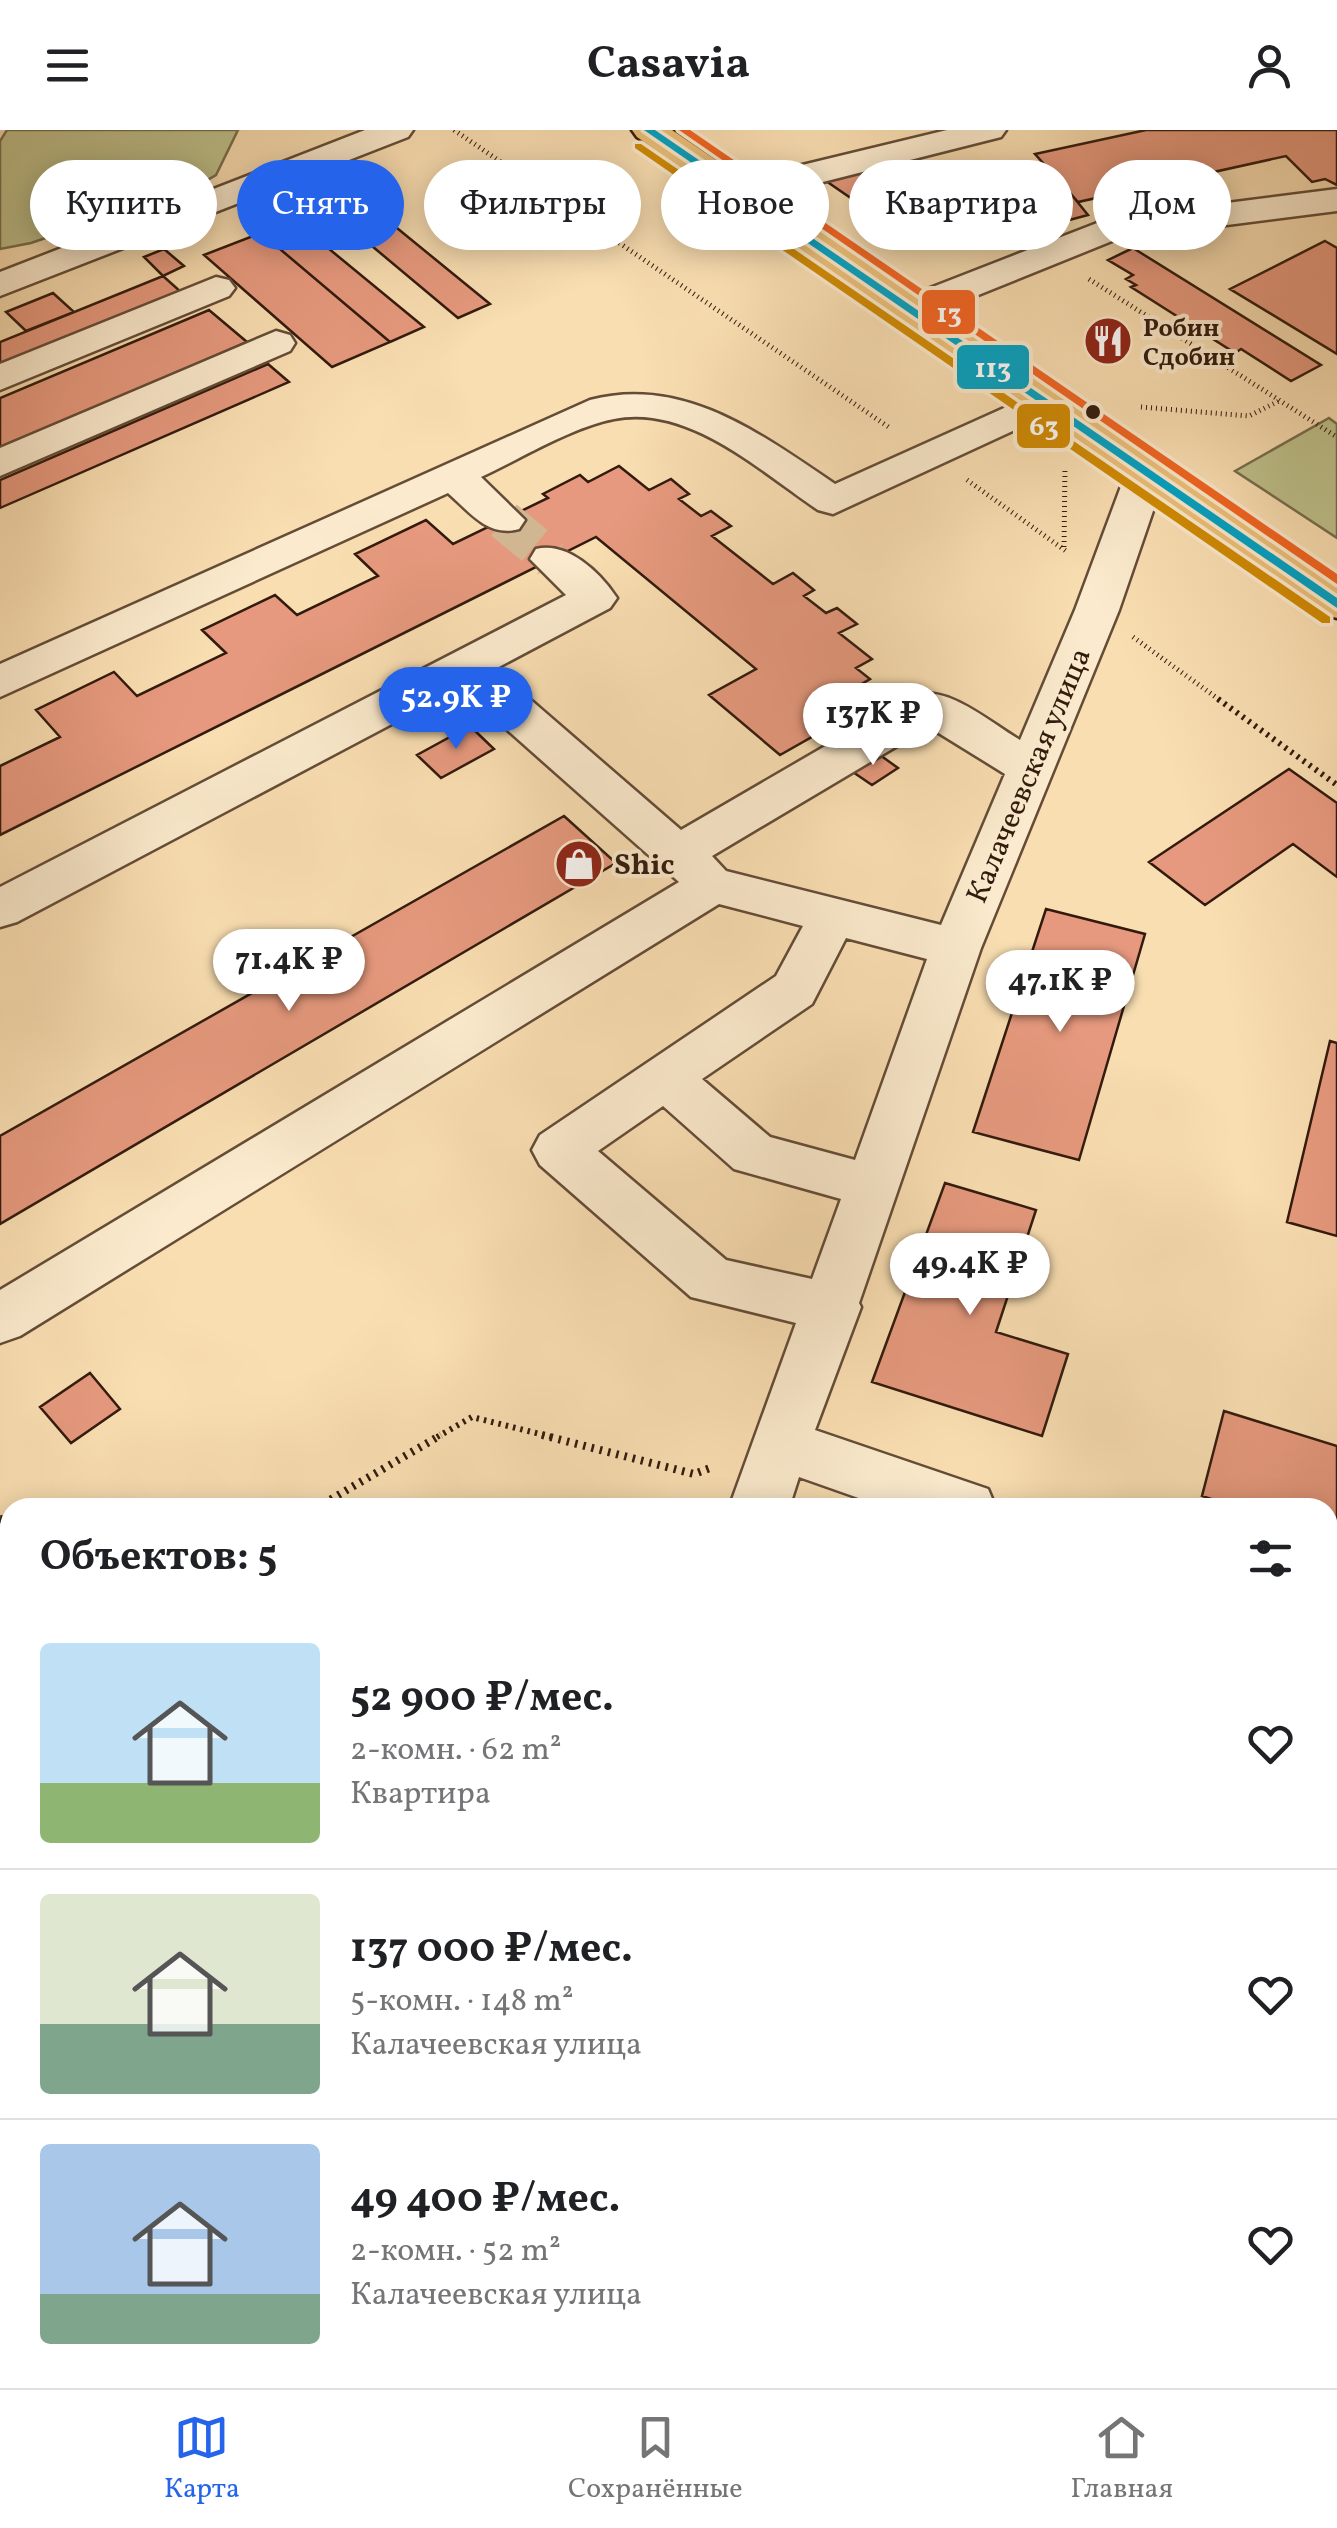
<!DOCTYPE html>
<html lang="ru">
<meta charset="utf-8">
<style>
body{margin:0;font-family:Vollkorn,serif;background:#f2f2f2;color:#202124;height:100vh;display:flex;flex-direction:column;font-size:38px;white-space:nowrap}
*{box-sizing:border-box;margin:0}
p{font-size:32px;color:#757577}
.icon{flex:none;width:55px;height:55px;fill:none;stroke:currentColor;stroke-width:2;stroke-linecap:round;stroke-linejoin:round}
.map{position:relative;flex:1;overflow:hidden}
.drawer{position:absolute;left:0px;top:1368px;width:1338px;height:892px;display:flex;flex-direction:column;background:#fff;border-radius:30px 30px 0 0;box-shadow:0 5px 25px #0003}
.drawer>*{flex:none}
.top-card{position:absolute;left:30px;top:30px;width:1278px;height:90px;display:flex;gap:20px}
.price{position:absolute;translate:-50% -85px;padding:0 22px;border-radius:35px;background:#fff;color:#222;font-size:32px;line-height:65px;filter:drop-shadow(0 2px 5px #0008)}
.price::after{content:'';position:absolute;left:50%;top:60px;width:30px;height:22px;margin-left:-15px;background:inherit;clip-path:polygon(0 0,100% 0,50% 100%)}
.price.on{background:#2563eb;color:#fff}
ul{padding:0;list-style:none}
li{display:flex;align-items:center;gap:30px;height:250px;padding:0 40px}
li+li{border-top:2px solid #e0e0e0}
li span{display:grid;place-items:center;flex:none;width:280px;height:200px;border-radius:10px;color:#555}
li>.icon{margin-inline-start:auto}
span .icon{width:120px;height:120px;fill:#fffc;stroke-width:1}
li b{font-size:42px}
h2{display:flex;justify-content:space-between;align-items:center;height:120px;padding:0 40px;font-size:42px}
.tag{padding:0 35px;border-radius:45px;background:#fff;box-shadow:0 5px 25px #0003;font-size:35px;line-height:90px}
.tag.on{background:#2563eb;color:#fff}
header{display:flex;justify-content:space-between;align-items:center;height:130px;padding:0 40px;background:#fff;font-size:45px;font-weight:700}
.tab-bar{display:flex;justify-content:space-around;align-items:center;height:140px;border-top:2px solid #e0e0e0;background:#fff;font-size:28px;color:#757577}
.tab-bar a{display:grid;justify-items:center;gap:5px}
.tab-bar .on{color:#2563eb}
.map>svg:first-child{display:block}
.green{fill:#bec18c;stroke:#786e4d;stroke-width:2.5}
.building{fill:#e6997e;stroke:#321b0e;stroke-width:2.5}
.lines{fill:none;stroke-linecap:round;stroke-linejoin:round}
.minor-tunnel{stroke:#d1b791;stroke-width:40;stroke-dasharray:40 20;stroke-linecap:butt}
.minor-casing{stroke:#644c37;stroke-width:5}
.major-casing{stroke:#321b0e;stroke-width:5}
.path-far2{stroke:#321b0e;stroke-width:5;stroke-dasharray:1 4;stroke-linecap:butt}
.path-far1{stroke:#321b0e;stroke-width:6;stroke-dasharray:2.5 5;stroke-linecap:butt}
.path{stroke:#321b0e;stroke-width:8;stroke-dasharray:2.5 6;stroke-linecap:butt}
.minor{fill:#fbeacd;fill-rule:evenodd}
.major{fill:#ecbf79;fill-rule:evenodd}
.bus-1-casing{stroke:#fbeacd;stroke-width:7}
.bus-2-casing{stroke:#fbeacd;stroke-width:7}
.bus-3-casing{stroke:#fbeacd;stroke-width:7}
.bus-1{fill:#02a2c4;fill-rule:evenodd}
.bus-2{fill:#d08a03;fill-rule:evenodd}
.bus-3{fill:#f26522;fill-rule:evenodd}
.bus-dot{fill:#321b0e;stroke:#fbeacd;stroke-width:4}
.labels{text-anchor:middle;stroke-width:8;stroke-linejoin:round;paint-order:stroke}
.far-poi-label{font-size:25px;font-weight:bold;fill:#321b0e;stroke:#fbeacd;text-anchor:start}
.street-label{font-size:30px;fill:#321b0e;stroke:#fbeacd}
.poi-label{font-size:30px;font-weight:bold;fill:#321b0e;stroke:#fbeacd;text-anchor:start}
.line-badge{stroke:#fbeacd;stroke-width:4}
.badge-label{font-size:28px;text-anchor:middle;font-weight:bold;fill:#fff}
</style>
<header><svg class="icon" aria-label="menu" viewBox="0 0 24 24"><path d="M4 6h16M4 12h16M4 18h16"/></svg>Casavia<svg class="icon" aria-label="person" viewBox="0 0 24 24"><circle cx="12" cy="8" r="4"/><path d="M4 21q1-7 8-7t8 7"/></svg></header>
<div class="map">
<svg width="1337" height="2258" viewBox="0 0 1337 2258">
<rect width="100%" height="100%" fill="#f9deb2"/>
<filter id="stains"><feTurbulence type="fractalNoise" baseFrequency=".002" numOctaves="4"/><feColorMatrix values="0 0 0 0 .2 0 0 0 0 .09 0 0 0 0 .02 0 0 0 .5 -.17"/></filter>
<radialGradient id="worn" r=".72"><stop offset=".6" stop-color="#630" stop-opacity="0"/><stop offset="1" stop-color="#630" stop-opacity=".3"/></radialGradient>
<path class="green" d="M7,0H238L216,45L195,57L31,113L0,119V11Z
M1329,288L1337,294V408L1235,341Z"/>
<path class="building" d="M1146,0H1337V55L1325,49L1312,52L1286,26L1078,72L1035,24Z
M858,37L923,81L890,95L826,51Z
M1071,64L1088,85L1036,99L1011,79Z
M359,67L490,174L458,188L354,101L345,104L319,83Z
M294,90L424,197L390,212L261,103Z
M261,103L390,212L332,237L204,125Z
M1325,111L1337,118V224L1230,159Z
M1133,118L1321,235L1291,251L1241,219L1235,223L1131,157L1136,155L1126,149L1133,145L1108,130Z
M164,119L184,136L163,146L144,127Z
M163,146L181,162L0,236V212Z
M53,163L74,182L26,201L6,182Z
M209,180L247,212L0,320V268Z
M268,234L289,252L0,378V350Z
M619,336L649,360L671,349L689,364L679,369L701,386L711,381L731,396L712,406L773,454L793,443L814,460L804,466L826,483L837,478L857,494L839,503L872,529L856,538L870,549L843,565L861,579L780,625L709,565L756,539L596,407L0,705V636L60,607L36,580L114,542L137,566L226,523L202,500L275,465L297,485L378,446L355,424L426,390L453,414L548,368L543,364L580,345L588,352Z
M470,596L494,619L441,648L417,625Z
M873,620L898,638L872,655L847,638Z
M1289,639L1337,673V747L1293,714L1205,775L1149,732Z
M564,686L616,733L0,1094V1006Z
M1046,779L1145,804L1079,1030L973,1002Z
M1330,911L1337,913V1106L1287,1092Z
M945,1053L1036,1080L996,1202L1068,1224L1042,1306L872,1252Z
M90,1243L120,1279L71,1313L40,1277Z
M1224,1281L1337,1316V1409L1328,1406V1378H1239L1202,1366Z
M10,1405V1477L0,1465V1412Z
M1335,1569L1337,1570V1678L1328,1674V1592Z
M156,2250H245L242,2258H164Z
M536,2250H612L610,2258H533Z
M1004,2250H1070L1067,2258H1017Z
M1199,2250H1273L1270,2258H1196Z"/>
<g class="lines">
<path class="minor-tunnel" d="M504,390L551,429"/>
<g class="minor-casing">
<path id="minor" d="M365,0H413L408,7L0,166V142Z
M947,0H1006L1001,7L807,56L794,53L789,45L794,37Z
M1337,59V81L1117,109L956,174L943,177L930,174L924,166L930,158L1110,88Z
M216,147L229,150L235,158L229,166L0,260V234Z
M276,201L290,205L295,213L290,221L0,346V318Z
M1044,260L1058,264L1064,272L1058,280L833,384L818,380C761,342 689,274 614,289C572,297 520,329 481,347L525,390L519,399C488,408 470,382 448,363L0,567V534L590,270C684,245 762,305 835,354Z
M1146,330L1160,334L1166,343L1119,480L981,818L859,1173L861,1177L815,1300L988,1359L996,1378H887L799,1347L789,1378H729L796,1193L691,1167L540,1035L532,1020L540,1005L776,846L803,796L719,774L20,1206L0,1213V1160L679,752L460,558L17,792L0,797V757L566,465L530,429L536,419C567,411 600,442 617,468L610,478L495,539L681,700L913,565C949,555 989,592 1020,610L1075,480L1126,343L1132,334ZM929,597L1005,644L941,795L726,741L712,726ZM846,808L927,829L855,1030L770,1007L702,949L812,874ZM663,976L734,1039L841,1069L812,1149L726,1130L598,1021Z
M1328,1469L1337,1472V1530L1328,1527Z
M1328,2022L1337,2026V2099L1328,2095Z
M354,2250H430L427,2258H351Z
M1092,2250H1168L1166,2258H1090Z"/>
</g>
<g class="major-casing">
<path id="major" d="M632,0H672L1337,453V488L1322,484L637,7Z"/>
</g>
<path class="path-far2" d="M454,0L890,298
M938,52L1007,97
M1089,149L1337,307
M1141,277L1249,286L1279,271
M967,350L1066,421
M1064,417L1065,337
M1133,507L1221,571"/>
<path class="path-far1" d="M1218,569L1337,655
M437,1307L472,1287L552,1307"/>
<path class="path" d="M542,1305L694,1344L713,1337
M316,1378L441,1305
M0,1389L10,1390"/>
<use href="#minor" class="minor"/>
<use href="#major" class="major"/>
<g class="bus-1-casing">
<path id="bus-1" d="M644,0H655L1337,468V478Z"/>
</g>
<g class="bus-2-casing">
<path id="bus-2" d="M635,14H641L1330,487V493H1322L635,18Z"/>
</g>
<g class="bus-3-casing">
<path id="bus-3" d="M679,0H690L1337,444V454Z"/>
</g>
<use href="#bus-1" class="bus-1"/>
<use href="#bus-2" class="bus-2"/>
<use href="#bus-3" class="bus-3"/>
</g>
<defs>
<g id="restaurant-disc" transform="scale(2.5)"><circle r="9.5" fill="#8f2418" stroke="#fbeacd"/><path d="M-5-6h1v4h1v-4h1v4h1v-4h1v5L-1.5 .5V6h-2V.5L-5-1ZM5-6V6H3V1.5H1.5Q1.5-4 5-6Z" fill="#fff"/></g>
<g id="shop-disc" transform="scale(2.5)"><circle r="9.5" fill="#8f2418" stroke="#fbeacd"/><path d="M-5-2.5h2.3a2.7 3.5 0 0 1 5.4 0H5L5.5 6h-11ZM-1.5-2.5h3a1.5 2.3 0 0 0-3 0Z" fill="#fff"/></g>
</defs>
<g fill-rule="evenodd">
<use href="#restaurant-disc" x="1108" y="211"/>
<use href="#shop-disc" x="579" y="734"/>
</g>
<circle class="bus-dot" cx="1093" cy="282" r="9"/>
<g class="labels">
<g class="far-poi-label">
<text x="1143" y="206">Робин<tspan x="1143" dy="29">Сдобин</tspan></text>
</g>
<g class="street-label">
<text transform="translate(1028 645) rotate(-67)" y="10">Калачеевская улица</text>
</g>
<g class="poi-label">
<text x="614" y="744">Shic</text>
</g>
</g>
<g class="line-badge">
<rect x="920" y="158" width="57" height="48" rx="10" fill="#f26522"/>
<rect x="955" y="213" width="76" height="48" rx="10" fill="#02a2c4"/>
<rect x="1015" y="272" width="57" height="48" rx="10" fill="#d08a03"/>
</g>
<g class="badge-label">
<text x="949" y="192">13</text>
<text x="993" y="247">113</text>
<text x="1044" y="305">63</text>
</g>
<rect width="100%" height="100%" filter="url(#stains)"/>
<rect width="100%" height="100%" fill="url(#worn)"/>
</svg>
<b class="price on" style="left:456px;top:622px">52.9K ₽</b>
<b class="price" style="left:873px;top:638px">137K ₽</b>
<b class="price" style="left:289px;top:884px">71.4K ₽</b>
<b class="price" style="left:1060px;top:905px">47.1K ₽</b>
<b class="price" style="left:970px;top:1188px">49.4K ₽</b>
<div class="top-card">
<a class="tag">Купить</a>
<a class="tag on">Снять</a>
<a class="tag">Фильтры</a>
<a class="tag">Новое</a>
<a class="tag">Квартира</a>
<a class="tag">Дом</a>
</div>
<section class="drawer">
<h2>Объектов: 5<svg class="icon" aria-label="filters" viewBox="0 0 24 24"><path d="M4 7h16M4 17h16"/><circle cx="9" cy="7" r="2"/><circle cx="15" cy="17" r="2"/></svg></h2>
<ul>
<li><span style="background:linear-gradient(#bfe0f5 70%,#8fb573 0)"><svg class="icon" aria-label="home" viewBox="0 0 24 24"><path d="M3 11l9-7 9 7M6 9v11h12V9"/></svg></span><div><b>52 900 ₽/мес.</b><p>2-комн. · 62 m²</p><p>Квартира</p></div><svg class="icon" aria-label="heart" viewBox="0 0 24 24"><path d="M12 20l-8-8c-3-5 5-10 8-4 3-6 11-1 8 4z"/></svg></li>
<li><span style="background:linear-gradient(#dfe7d0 65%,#7fa58c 0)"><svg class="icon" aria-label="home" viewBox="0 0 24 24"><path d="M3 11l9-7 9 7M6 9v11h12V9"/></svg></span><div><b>137 000 ₽/мес.</b><p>5-комн. · 148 m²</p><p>Калачеевская улица</p></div><svg class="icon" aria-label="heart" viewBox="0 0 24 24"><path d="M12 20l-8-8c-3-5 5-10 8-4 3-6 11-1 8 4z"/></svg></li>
<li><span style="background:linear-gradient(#a9c7e8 75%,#7fa58c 0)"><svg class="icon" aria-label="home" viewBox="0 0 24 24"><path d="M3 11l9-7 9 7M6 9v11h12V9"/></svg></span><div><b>49 400 ₽/мес.</b><p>2-комн. · 52 m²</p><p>Калачеевская улица</p></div><svg class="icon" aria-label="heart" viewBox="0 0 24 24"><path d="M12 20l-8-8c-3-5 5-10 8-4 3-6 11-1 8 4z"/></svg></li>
</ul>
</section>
</div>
<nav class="tab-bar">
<a class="on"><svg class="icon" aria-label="map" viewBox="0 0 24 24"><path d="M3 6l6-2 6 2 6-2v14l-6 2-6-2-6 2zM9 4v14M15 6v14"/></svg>Карта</a>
<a><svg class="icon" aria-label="saved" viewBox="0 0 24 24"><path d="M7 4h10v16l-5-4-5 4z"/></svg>Сохранённые</a>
<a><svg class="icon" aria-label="home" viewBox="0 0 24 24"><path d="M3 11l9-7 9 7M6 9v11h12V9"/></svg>Главная</a>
</nav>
